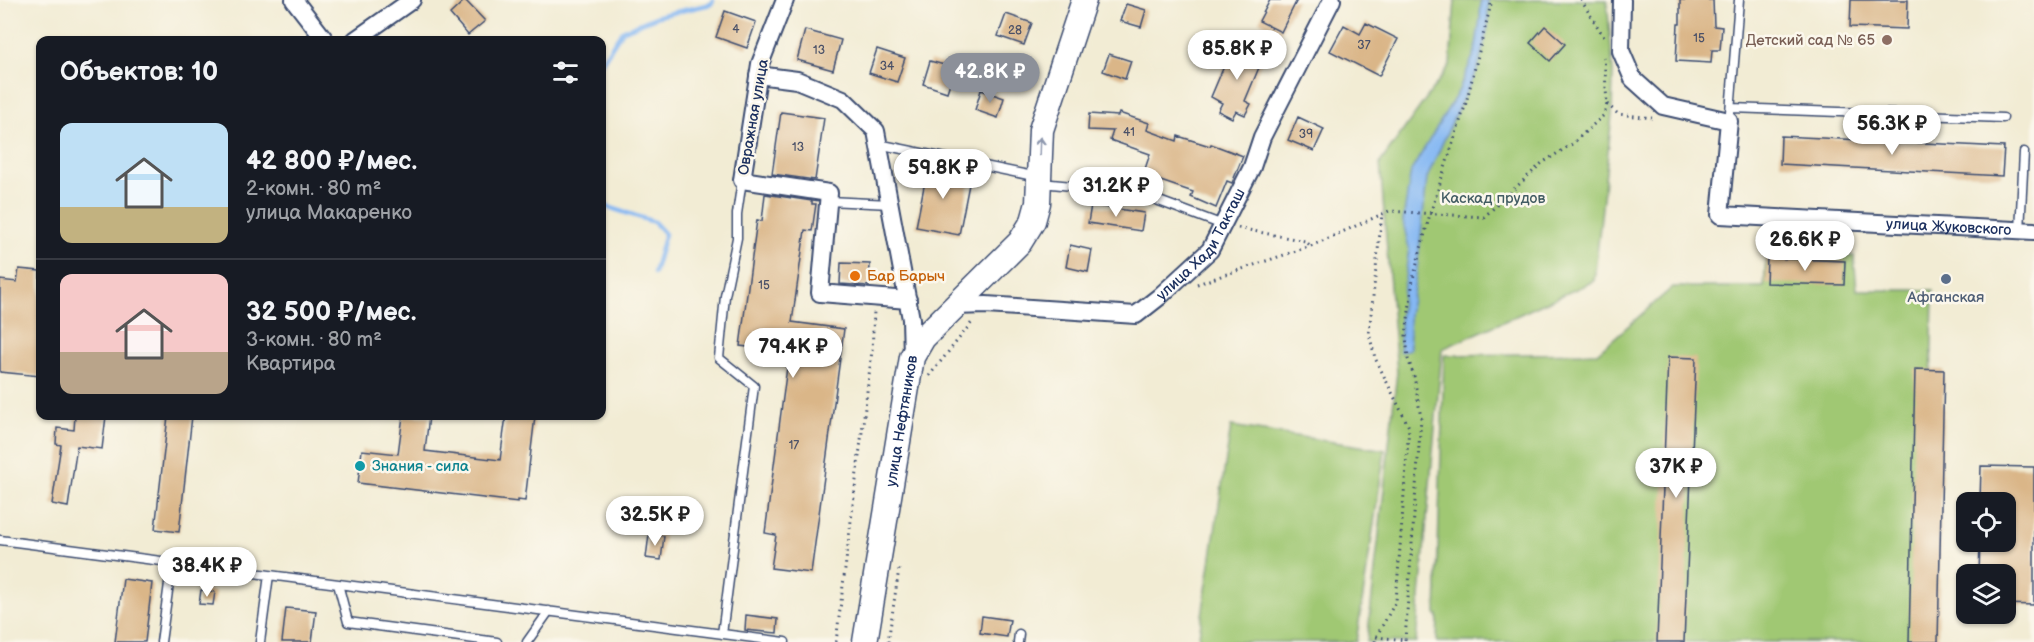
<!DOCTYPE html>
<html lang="ru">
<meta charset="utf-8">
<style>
body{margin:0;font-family:"Balsamiq Sans",sans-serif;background:#20242c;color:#f1f3f6;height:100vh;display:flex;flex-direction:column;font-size:22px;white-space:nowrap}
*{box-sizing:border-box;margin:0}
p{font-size:20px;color:#9ea1a6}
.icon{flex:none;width:33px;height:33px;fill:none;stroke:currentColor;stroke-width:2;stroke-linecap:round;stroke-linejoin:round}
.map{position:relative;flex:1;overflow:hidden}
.panel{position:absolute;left:36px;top:36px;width:570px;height:384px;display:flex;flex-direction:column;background:#171b24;border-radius:12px;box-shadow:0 2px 4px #0004}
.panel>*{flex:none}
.buttons{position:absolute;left:1956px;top:492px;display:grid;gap:12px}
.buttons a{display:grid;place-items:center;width:60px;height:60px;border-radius:12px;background:#171b24;box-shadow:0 2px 4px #0004;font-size:30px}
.price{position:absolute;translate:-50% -51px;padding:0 14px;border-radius:21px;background:#fff;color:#222;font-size:20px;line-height:39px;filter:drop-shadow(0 2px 3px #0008)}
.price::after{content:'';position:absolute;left:50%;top:36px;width:18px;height:14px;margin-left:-9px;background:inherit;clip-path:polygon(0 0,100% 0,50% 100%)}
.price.current{background:#8c9099;color:#fff}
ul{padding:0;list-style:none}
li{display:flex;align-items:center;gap:18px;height:150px;padding:0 24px}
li+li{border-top:2px solid #363941}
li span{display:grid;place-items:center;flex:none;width:168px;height:120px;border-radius:12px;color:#555}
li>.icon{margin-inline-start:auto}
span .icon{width:72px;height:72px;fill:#fffc;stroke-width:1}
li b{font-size:26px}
h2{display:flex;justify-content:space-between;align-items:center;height:72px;padding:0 24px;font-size:26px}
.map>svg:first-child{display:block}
.green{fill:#a0c873;stroke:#5e7c68;stroke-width:1.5}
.water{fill:#85b8f3;stroke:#5074a8;stroke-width:1.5}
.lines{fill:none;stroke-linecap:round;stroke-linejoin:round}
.stream{stroke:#85b8f3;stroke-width:4.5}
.building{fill:#dab688}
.lane-casing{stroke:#3b4b70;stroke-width:11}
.street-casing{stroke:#3b4b70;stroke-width:20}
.secondary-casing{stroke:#3b4b70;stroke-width:27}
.path{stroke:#3b4b70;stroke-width:3;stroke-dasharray:1.5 4.5;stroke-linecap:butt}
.lane{stroke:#fff;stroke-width:8}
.street{stroke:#fff;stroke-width:16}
.secondary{stroke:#fff;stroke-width:24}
.oneway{stroke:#8d97ae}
.education-dot{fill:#8d6e63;stroke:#fbf7ec;stroke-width:2}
.food-dot{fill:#e8710a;stroke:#fbf7ec;stroke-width:2}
.service-dot{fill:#5c6f8a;stroke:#fbf7ec;stroke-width:2}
.culture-dot{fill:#0f9aa8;stroke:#fbf7ec;stroke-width:2}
.labels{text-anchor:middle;stroke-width:5;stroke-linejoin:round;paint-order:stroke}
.number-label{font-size:12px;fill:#4b5168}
.education-label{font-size:15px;fill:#785e54;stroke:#fbf7ec;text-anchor:end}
.street-label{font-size:15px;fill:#1b2f5e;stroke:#fbf7ec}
.park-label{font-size:15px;fill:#435d64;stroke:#fbf7ec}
.food-label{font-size:15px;fill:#c56008;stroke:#fbf7ec;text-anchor:start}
.service-label{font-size:15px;fill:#4e5e75;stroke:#fbf7ec}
.culture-label{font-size:15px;fill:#0d838f;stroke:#fbf7ec;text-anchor:start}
</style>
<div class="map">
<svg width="2034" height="642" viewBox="0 0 2034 642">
<rect width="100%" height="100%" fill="#fbf7ec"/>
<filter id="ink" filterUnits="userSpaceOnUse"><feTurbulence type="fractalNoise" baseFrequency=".0167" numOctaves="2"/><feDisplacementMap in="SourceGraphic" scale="12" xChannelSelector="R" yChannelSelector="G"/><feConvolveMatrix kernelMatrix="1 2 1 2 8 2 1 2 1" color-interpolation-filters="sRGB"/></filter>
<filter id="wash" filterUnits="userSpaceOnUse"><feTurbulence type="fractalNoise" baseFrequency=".008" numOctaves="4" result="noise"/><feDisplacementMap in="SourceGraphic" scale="24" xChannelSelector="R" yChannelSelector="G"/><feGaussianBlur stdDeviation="1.35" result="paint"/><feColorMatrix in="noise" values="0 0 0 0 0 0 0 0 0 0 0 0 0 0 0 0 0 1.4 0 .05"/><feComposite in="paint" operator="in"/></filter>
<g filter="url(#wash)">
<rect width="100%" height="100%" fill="#f2ecd4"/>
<path class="green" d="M1455,0H1607L1613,72L1612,115L1594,281L1442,349L1416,642H1367L1397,372L1380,163L1450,65Z
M1766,255L1854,256L1857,290H1933L1926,642H1437L1438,615H1436L1444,355L1597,353L1673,287H1764Z
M1231,426L1385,450L1356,642H1198Z"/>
<path class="water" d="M1481,0H1488V27L1478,68L1459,106L1427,178L1417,270L1409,315L1410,349L1400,352V316L1409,248L1403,221L1411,171L1458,92L1475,52L1480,19Z"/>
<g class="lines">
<path class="stream" d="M602,62L622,31L658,16L711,4L713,0
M602,205L654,222L665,234L654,273"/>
</g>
<g id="blocks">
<path class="building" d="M465,0L485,21L468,35L450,14Z
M1270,0H1297L1281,32L1259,21Z
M1680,0H1713L1714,26L1722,27L1720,50H1712L1711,63L1676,61L1678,24H1680Z
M1851,0H1908L1907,29L1850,27Z
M1126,4L1146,10L1141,27L1120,21Z
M725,11L756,22L747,48L716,37Z
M1006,14L1032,23L1024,45L998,36Z
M1366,23L1398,39L1379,76L1330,51L1344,25L1360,34Z
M1545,26L1565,44L1550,61L1530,43Z
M805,30L841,40L833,70L797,60Z
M1233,45L1263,58L1245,101L1251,104L1245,115L1236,111L1232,118L1218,111L1222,103L1211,97Z
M877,49L905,58L897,82L869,73Z
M1109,54L1131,61L1125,79L1103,71Z
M930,61L955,68L947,92L923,84Z
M981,90L1004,98L998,118L975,110Z
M781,112L824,118L815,180L772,174Z
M1119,113L1149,123L1147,130L1177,141L1178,136L1210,146L1211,144L1243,156L1232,183L1227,181L1216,208L1191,197L1193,192L1143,175L1150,154L1110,140L1113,131L1088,130L1089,114L1118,116Z
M1298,117L1324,129L1314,151L1288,140Z
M1781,136L2004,147L2002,176L1780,164Z
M928,166L971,174L959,235L916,227Z
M765,194L812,201V204H816L812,231L805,230L792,322L844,329L811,573L771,568L776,535L765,533L789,352L740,346L757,220L762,221Z
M1091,205L1144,213L1141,231L1088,223Z
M1070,245L1092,250L1088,272L1066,267Z
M1767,258L1845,261L1844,285L1766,283Z
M841,263L870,264L869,286L840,284Z
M19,269L40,271V376L0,372V280L17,282Z
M1668,357L1696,358L1684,642H1657Z
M1915,369L1944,370L1938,642H1909Z
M75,416H106L102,449L77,446L68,507L52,504L61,445L56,444L57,428L74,430Z
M168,416H192L179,532L155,529Z
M403,416H429L425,451L500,460L506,416H535L525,501L518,500V502L358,483L362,450L398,454Z
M1981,466L2034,467V605L2006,604V574H1979L1980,542H2006V502H1980Z
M649,534L664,536L661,560L646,558Z
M123,579L152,583L145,642H115Z
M201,590L215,592L213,605L199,604Z
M286,608L316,611L312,642H282Z
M746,615L778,619L777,633L745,630Z
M982,616L1010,620L1007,637L980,633Z"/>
</g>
</g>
<g filter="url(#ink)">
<use href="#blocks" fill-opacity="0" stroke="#3b4b70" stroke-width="1.5"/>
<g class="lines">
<g class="lane-casing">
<path id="lane" d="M1731,108L2003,118
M1730,112L1739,0
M878,144L1038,177
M1041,183L1135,192L1223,225
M828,201L890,204
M2020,231L2024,152
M0,540L785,642
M338,584L348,622L497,642
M722,634L754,386L719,358L725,296L737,238V214L742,180
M161,642L172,562
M260,642L269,575
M527,642L549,611
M1018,642L1019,634"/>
</g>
<g class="street-casing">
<g id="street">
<path d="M294,0L325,40"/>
<path d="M785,0L760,64L742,180L829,193L820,293L908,300"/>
<path id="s1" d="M1622,0L1621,51L1633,79L1663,106L1729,121L1720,215L2034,231"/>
<path d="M355,40L412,0"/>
<path d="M758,75L797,80L843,99L876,131L911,319L912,355"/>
<path id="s2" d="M955,306L986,305L1136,315L1159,297L1210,250L1252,167L1262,137L1332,0"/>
</g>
</g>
<g class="secondary-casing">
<g id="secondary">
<path id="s3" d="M865,642L912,357L923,338L1020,242L1033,221L1038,203L1041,130L1084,0"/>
</g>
</g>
<path class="path" d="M1581,0L1604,37V40
M1607,104L1618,114L1652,118
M1238,228L1305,241L1311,246
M1197,284L1311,246L1389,211L1484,217L1542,163L1572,144L1604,115L1607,104L1604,56
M929,376L973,321
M1376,637L1405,640
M1405,640L1421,418L1414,376L1408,359L1406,335L1413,279L1430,214L1466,103L1492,0
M836,642L872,351L874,311
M888,642L899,569
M1375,642L1376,637L1396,601L1409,427L1375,358L1369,333L1382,214"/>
<use href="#lane" class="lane"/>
<use href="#street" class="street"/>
<use href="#secondary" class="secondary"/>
</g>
<defs><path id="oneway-shaft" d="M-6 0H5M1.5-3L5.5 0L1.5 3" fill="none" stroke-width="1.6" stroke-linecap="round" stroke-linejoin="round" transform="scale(1.5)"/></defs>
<use class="oneway" href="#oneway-shaft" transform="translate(1040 146) rotate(-88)"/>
</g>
<circle class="education-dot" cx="1887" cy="40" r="6"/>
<circle class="food-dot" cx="855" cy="276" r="6"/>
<circle class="service-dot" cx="1946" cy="279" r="6"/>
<circle class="culture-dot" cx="360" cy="466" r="6"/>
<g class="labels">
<g class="number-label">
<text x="736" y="33">4</text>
<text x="1015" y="34">28</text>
<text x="1699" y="42">15</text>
<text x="1364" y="49">37</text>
<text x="819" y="54">13</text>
<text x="887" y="70">34</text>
<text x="1129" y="136">41</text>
<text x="1306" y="138">39</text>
<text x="798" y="151">13</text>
<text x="764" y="289">15</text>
<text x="794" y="449">17</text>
</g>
<g class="education-label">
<text x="1875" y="45">Детский сад № 65</text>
</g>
<g class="street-label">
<text transform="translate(753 117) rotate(-80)" y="5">Овражная улица</text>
<text dy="5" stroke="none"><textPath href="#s1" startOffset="513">улица Жуковского</textPath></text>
<text dy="5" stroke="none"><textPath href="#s2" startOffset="279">улица Хади Такташ</textPath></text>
<text dy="5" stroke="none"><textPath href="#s3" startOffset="224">улица Нефтяников</textPath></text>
</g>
<g class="park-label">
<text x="1493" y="203">Каскад прудов</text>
</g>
<g class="food-label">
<text x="867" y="281">Бар Барыч</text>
</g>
<g class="service-label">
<text x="1946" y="302">Афганская</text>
</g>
<g class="culture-label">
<text x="372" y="471">Знания - сила</text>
</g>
</g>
</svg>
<div class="buttons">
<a><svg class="icon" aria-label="locate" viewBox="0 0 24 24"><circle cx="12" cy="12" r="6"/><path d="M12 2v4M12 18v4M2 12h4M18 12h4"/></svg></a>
<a><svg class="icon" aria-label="layers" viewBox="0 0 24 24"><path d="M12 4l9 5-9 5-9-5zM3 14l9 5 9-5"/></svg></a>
</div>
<b class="price" style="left:1237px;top:81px">85.8K ₽</b>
<b class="price current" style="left:990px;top:104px">42.8K ₽</b>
<b class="price" style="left:1892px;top:156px">56.3K ₽</b>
<b class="price" style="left:943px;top:200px">59.8K ₽</b>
<b class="price" style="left:1116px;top:218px">31.2K ₽</b>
<b class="price" style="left:1805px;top:272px">26.6K ₽</b>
<b class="price" style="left:793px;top:379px">79.4K ₽</b>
<b class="price" style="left:1676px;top:499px">37K ₽</b>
<b class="price" style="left:655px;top:547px">32.5K ₽</b>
<b class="price" style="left:207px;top:598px">38.4K ₽</b>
<section class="panel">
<h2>Объектов: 10<svg class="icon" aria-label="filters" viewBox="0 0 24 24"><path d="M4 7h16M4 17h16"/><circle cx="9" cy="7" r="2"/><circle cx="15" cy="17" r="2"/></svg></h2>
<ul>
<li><span style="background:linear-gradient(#bfe0f5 70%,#c2b280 0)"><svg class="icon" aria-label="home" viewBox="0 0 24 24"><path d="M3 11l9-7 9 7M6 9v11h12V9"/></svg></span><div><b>42 800 ₽/мес.</b><p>2-комн. · 80 m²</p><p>улица Макаренко</p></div></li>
<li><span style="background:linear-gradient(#f6c9c9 65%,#b9a48a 0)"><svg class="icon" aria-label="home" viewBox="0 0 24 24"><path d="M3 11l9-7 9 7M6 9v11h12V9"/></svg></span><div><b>32 500 ₽/мес.</b><p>3-комн. · 80 m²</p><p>Квартира</p></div></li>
</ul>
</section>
</div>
